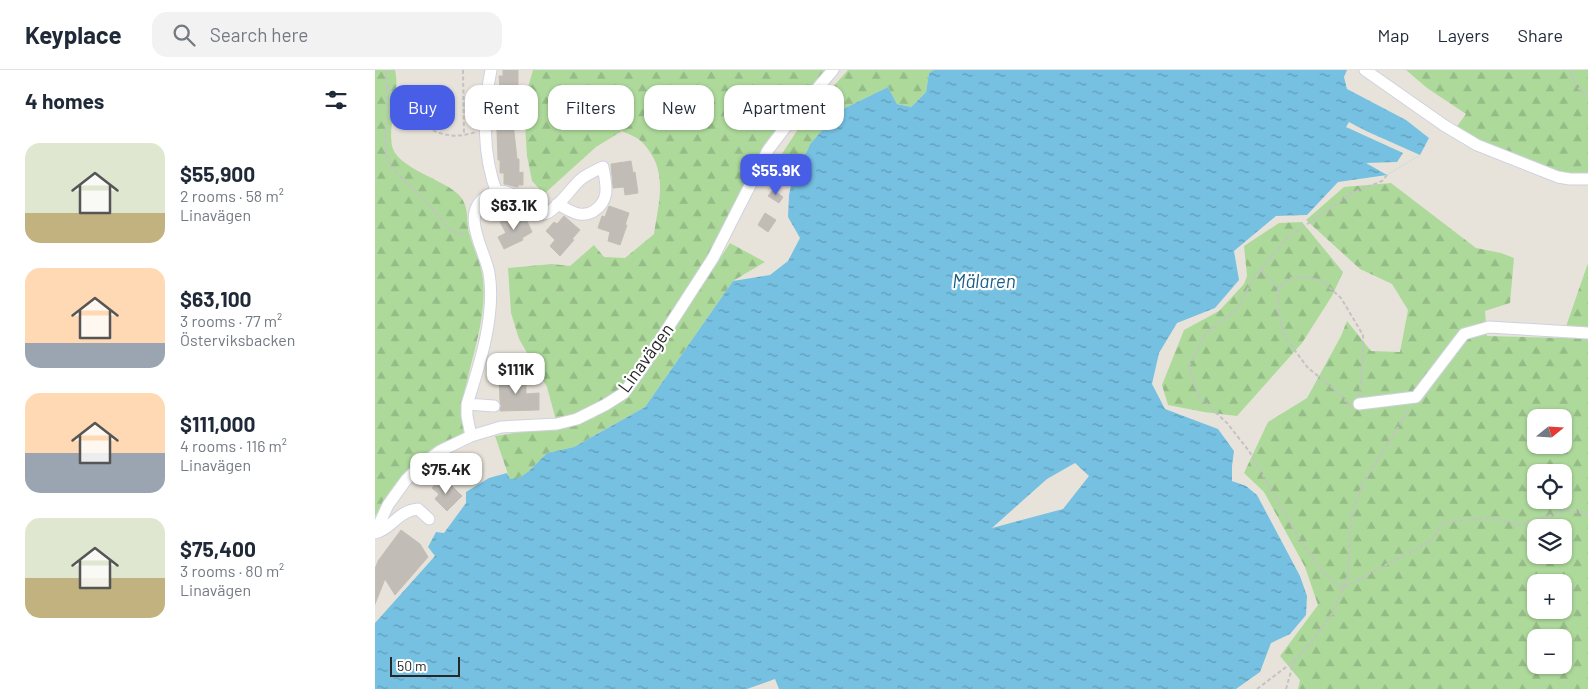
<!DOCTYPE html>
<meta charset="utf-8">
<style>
body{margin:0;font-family:Barlow,sans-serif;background:#f2f2f3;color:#1f2937;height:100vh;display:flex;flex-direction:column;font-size:19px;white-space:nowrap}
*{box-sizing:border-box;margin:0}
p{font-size:16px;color:#747a83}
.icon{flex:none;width:28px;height:28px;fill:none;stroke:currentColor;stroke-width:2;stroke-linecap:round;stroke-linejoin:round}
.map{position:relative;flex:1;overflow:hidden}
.sheet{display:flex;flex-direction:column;background:#fff;width:375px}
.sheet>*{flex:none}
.guide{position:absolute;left:15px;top:15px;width:475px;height:45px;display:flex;gap:10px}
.needle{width:32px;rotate:72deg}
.controls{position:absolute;left:1152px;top:339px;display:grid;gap:10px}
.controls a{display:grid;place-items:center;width:45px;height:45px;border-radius:10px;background:#fff;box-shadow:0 1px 4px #0004;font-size:25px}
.scale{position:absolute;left:15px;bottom:12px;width:70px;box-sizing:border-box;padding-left:5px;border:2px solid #272727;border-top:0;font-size:14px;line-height:18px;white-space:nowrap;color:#272727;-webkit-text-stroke:4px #fff;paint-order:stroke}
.price{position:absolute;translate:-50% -42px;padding:0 11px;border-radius:10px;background:#fff;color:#222;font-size:16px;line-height:32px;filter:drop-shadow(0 1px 2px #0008)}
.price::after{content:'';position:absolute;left:50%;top:30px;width:15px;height:11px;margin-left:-8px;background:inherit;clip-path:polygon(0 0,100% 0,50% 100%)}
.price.on{background:#485ee7;color:#fff}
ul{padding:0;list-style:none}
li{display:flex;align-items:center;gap:15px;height:125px;padding:0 25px}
li span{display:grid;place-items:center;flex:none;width:140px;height:100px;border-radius:15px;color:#555}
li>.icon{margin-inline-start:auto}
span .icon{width:60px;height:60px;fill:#fffc;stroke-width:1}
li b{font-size:21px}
h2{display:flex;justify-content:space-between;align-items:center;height:60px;padding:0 25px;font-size:21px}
.pill{padding:0 18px;border-radius:15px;background:#fff;box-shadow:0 1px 4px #0004;font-size:18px;line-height:45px}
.pill.on{background:#485ee7;color:#fff}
header{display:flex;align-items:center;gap:30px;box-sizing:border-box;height:70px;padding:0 25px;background:#fff;border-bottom:1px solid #e0e1e3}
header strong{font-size:24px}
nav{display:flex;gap:28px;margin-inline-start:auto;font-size:18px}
.search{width:350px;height:45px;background:#f2f2f3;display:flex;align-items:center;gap:12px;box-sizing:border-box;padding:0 18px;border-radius:15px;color:#747a83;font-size:19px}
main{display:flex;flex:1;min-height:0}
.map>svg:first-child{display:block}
.forest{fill:url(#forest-firs);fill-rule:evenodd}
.water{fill:url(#water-ripples);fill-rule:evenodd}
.pier{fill:#e8e3da}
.building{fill:#c1bcb6;stroke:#c3beb4}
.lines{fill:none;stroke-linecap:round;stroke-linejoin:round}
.minor-casing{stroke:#cfd1df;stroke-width:13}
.path{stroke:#c3c3c3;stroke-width:2;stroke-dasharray:4 2.5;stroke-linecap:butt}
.minor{stroke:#fff;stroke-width:11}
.labels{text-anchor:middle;stroke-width:4.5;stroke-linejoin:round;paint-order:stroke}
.street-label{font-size:18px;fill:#272727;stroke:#fff}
.water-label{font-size:19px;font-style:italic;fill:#1a5d88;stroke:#fff}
</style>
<header>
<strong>Keyplace</strong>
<div class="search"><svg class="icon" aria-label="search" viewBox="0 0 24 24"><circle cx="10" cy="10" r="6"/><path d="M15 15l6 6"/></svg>Search here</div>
<nav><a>Map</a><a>Layers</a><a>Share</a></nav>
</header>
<main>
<section class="sheet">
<h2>4 homes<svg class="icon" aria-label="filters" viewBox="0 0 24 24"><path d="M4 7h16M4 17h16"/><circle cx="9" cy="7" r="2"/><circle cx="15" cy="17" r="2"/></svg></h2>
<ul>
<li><span style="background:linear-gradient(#dfe7d0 70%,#c2b280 0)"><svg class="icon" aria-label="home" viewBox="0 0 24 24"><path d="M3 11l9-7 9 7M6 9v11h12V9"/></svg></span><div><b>$55,900</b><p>2 rooms · 58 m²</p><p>Linavägen</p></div></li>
<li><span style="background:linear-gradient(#ffd9b3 75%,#9aa5b1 0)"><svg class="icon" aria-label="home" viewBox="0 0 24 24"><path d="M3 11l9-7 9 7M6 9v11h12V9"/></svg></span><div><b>$63,100</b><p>3 rooms · 77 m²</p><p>Österviksbacken</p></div></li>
<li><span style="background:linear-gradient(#ffd9b3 60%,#9aa5b1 0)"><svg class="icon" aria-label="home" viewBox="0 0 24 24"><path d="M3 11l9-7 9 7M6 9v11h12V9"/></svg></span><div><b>$111,000</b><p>4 rooms · 116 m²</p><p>Linavägen</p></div></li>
<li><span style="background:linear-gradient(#dfe7d0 60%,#c2b280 0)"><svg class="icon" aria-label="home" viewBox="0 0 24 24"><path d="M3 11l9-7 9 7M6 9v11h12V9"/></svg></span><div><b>$75,400</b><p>3 rooms · 80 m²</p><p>Linavägen</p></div></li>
</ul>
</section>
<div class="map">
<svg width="1213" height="619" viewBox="0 0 1213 619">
<defs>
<pattern id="forest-firs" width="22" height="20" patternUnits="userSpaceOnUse" patternTransform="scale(1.25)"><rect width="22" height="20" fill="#adda9b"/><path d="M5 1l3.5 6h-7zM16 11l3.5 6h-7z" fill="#95bb86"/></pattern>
<pattern id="water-ripples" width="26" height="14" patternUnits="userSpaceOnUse" patternTransform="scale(1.25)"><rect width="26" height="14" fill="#76c0e1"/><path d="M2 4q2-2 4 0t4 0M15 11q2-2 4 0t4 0" fill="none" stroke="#619cb6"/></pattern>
</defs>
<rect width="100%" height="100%" fill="#e8e3da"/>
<path class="forest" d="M0,0H20C26,24 11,59 18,79C25,98 68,110 83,124C95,136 91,149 94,163C98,177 104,189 107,203C113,238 101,273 93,307C91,317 87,327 87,337C87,346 88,355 89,363C79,368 66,372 57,379C32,397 13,419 0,447Z
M158,0H458L422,42L249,323L182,354L172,317L144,269L136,243L133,198L177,194L195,196L219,175L229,187L250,188L279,164C284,130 294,100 267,72C262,67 253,64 247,61L221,77L169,124L157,111L152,86L150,54L153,17Z
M473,0H559L554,3L551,22L536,37L522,34L513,17L464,41L436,73L417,110L395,102L431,47Z
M1031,0H1213V109H1195L1102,72L1080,59L1091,44L1052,18Z
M1016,113L1101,178L1126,183L1139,188L1135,233L1110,241L1112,266L1187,268L1213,193V619H923L925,610L905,586L943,535L930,497L889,422L869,403L893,352L932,328L966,266L972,251L996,281L1025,282L1033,240L1017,214L985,199L931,150L969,117ZM1161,348H1189V375H1161ZM1161,402H1189V430H1161ZM1161,458H1189V485H1161ZM1161,512H1189V540H1161ZM1161,568H1189V595H1161Z
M927,152L968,202L957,226L927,273L862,346L829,342L793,335L787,315L809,260L844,241L869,214L872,206L869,176L904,153Z
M355,173L390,192L358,211L270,337L199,377L172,383L154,401L144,408L135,410L120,366L153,361L182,359L219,348L260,318Z"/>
<path class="water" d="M559,0H972L969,7L972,19L1031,50L1054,68L1045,85L1012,105L963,112L932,145L901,146L859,181L864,210L840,238L802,253L784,283L777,314L790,339L843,359L859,381L857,396V411L871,416L882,425L925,506L932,526L931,545L915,564L896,573L885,602L861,619H404L400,609L372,619H0V553L60,486L53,477L61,462L69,463L91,433V422L114,408L132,403L135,409L144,408L154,401L172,383L199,377L270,337L358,211L395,205L413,191L425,168L413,147L414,125L417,110L436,73L464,41L513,17L522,34L536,37L551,22L554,3ZM700,393L714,406L688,439L617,458L672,409Z"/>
<path class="pier" d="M974,52L991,61L1045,85L1012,105L991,93L1022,92L1028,83L971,57Z"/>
<path class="building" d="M128,0H143V18H141V31H139V62L142,89H144V103L148,102V115H143V117L129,114V103H125V90H123L121,33H123L122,19H125L124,6H128Z
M256,91L258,103L260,102L263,123L250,125L249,117L238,118L236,94Z
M398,120L408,127L404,133L393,126Z
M234,136L254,143L250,155H252L245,175L233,171L235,162L223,158L227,146L230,147Z
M148,143L157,162L147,168L148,170L129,179L123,167L131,163L125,152L136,146L137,149Z
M390,143L401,150L393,162L383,155Z
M189,146L205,160L197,169L199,170L185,186L175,176L180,170L171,161L179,152L182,154Z
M142,303V314L151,313V324L164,323V340L125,341L126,336L125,331L124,304Z
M65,409L73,415L74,413L87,426L72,441L60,429L64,424L57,418Z
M26,460L45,474L53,487L20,525L10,509L0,534V499L3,491Z"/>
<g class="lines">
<g class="minor-casing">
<path id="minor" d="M116,0C108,39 107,85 122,123
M990,0L1070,56L1102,75L1183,107L1195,109H1213
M92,334L119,336
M984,334L1041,327L1089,264L1114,257L1213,263
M96,366L92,346V334C105,294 121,244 114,203C110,180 84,144 112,126C139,109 154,146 169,144C180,142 196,118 205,110C212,104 220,101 228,97C231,114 236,130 219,141C214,144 210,145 204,144C197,143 189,137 182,134
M0,463L13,435L31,410L45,396L65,381L96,366L126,357L182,354L202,349L230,335L249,323L269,295L338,188L393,80L422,42L458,0
M0,463C17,459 22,441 43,439L54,449"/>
</g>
<path class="path" d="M11,0L13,48L10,67L11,85L16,97L55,136L76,161L85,164L92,163
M88,0L89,65
M1196,0L1200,15L1213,27
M12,15C23,35 51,63 74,65C84,67 93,64 102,62
M1012,105L1007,111L975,124L911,169L877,211L861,241L831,263L814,296L824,327L852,353L874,381L925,470L950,505L967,518L1056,471L1068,452L1116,448L1145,455L1189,441L1213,443
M886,200L903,218
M931,207L947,211L966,228L988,265V286L984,334L976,337L963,322L933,298L909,266L903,236V218L916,208Z
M882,619L919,591L934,575L957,544L973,504L976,448L988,413L1035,338
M911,619L919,591"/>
<use href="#minor" class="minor"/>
</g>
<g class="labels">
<g class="street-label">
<text transform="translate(271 288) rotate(-54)" y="6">Linavägen</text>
</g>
<g class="water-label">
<text x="609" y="218">Mälaren</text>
</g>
</g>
</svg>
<div class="controls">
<a><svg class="needle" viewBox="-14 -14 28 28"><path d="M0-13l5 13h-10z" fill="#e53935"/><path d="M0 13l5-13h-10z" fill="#747a83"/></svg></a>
<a><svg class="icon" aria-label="locate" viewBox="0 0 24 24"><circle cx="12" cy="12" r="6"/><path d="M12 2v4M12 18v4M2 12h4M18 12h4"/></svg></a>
<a><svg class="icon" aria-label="layers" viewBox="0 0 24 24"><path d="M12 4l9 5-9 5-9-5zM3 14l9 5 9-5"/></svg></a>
<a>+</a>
<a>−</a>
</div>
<div class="scale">50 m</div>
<b class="price on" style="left:401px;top:126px">$55.9K</b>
<b class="price" style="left:139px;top:161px">$63.1K</b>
<b class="price" style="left:141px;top:325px">$111K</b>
<b class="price" style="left:71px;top:425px">$75.4K</b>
<div class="guide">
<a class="pill on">Buy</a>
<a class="pill">Rent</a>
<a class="pill">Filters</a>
<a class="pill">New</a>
<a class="pill">Apartment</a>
</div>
</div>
</main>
